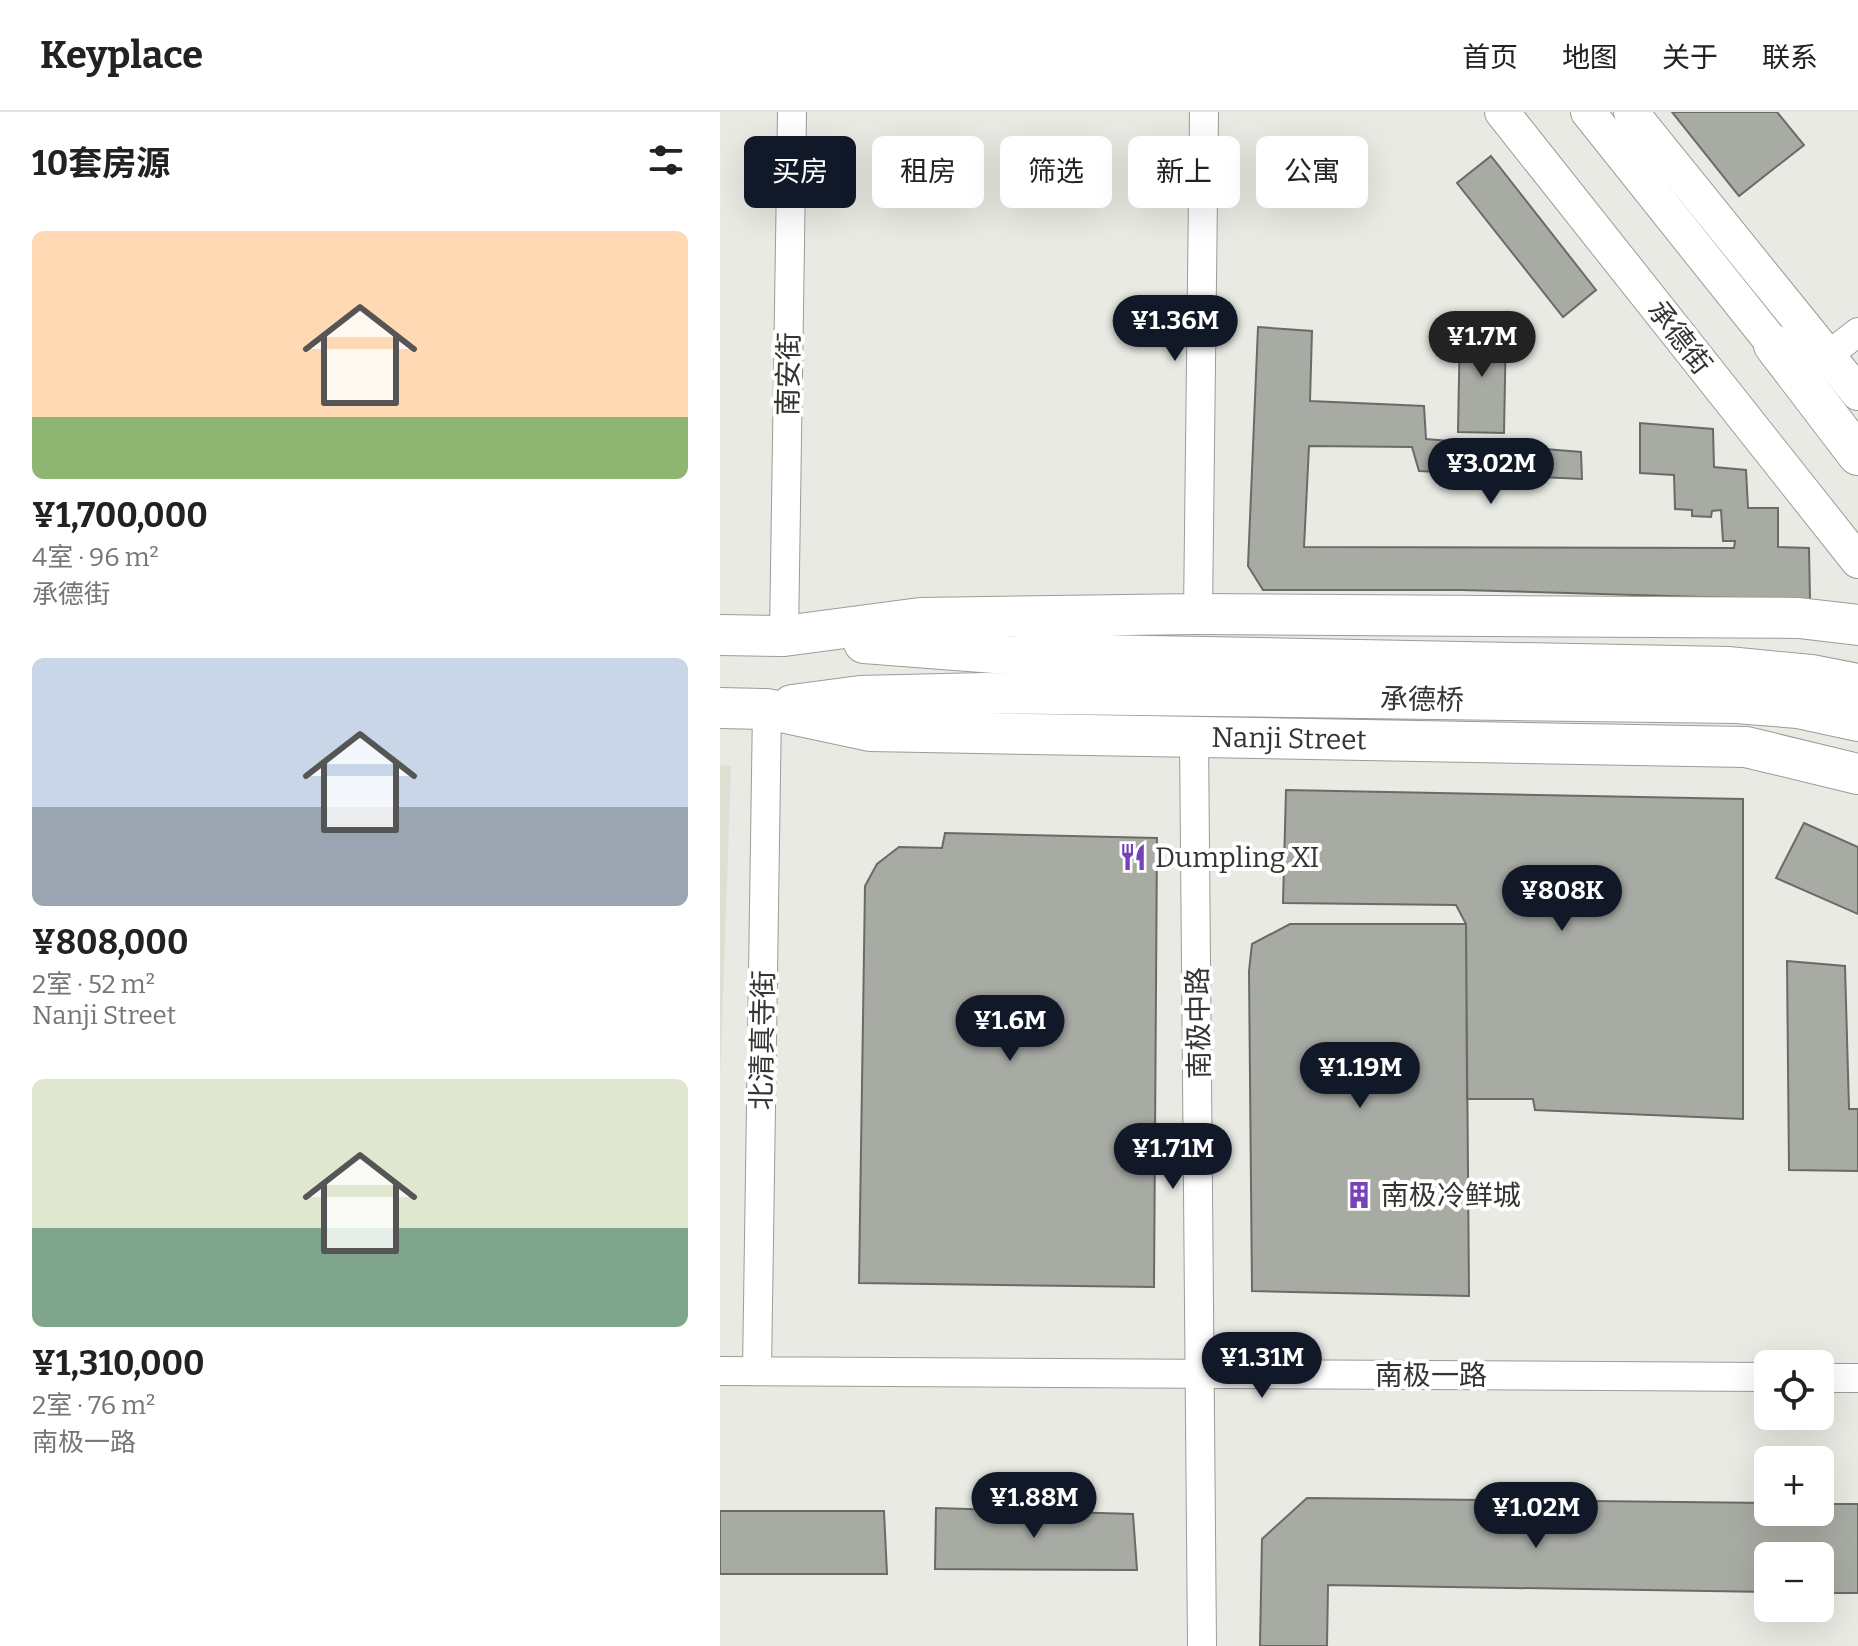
<!DOCTYPE html>
<html lang="zh">
<meta charset="utf-8">
<style>
body{margin:0;font-family:Bitter,"Noto Sans SC",serif;background:#f6f6f6;color:#222;height:100vh;display:flex;flex-direction:column;font-size:30px;white-space:nowrap}
*{box-sizing:border-box;margin:0}
p{font-size:26px;color:#767676}
.icon{flex:none;width:44px;height:44px;fill:none;stroke:currentColor;stroke-width:2;stroke-linecap:round;stroke-linejoin:round}
.map{position:relative;flex:1;overflow:hidden}
.sheet{display:flex;flex-direction:column;background:#fff;width:720px}
.sheet>*{flex:none}
.top-card{position:absolute;left:24px;top:24px;width:760px;height:72px;display:flex;gap:16px}
.controls{position:absolute;left:1034px;top:1238px;display:grid;gap:16px}
.controls a{display:grid;place-items:center;width:80px;height:80px;border-radius:12px;background:#fff;box-shadow:0 8px 32px #0002;font-size:40px}
.price{position:absolute;translate:-50% -68px;padding:0 18px;border-radius:28px;background:#111827;color:#fff;font-size:26px;line-height:52px;filter:drop-shadow(0 2px 4px #0008)}
.price::after{content:'';position:absolute;left:50%;top:48px;width:24px;height:18px;margin-left:-12px;background:inherit;clip-path:polygon(0 0,100% 0,50% 100%)}
.price.on{background:#222;color:#fff}
ul{padding:0;list-style:none}
li{display:grid;align-content:center;gap:16px;height:424px;padding:0 32px}
li span{display:grid;place-items:center;height:248px;border-radius:12px;color:#555}
li>.icon{margin-inline-start:auto}
span .icon{width:144px;height:144px;fill:#fffc;stroke-width:1}
li b{font-size:34px}
h2{display:flex;justify-content:space-between;align-items:center;height:96px;padding:0 32px;font-size:34px}
.pill{padding:0 28px;border-radius:12px;background:#fff;box-shadow:0 8px 32px #0002;font-size:28px;line-height:72px}
.pill.on{background:#111827;color:#fff}
header{display:flex;align-items:center;gap:48px;box-sizing:border-box;height:112px;padding:0 40px;background:#fff;border-bottom:2px solid #e0e0e0}
header strong{font-size:38px}
nav{display:flex;gap:44px;margin-inline-start:auto;font-size:28px}
main{display:flex;flex:1;min-height:0}
.map>svg:first-child{display:block}
.built{fill:#dce0d3}
.building{fill:#a8aaa4;stroke:#696b65;stroke-width:2}
.lines{fill:none;stroke-linecap:round;stroke-linejoin:round}
.minor-casing{stroke:#9b9d97;stroke-width:30}
.major-casing{stroke:#9b9d97;stroke-width:36}
.highway-casing{stroke:#9b9d97;stroke-width:42}
.minor{stroke:#fff;stroke-width:28}
.major{stroke:#fff;stroke-width:34}
.highway{stroke:#fff;stroke-width:40}
.labels{text-anchor:middle;stroke-width:8;stroke-linejoin:round;paint-order:stroke}
.street-label{font-size:28px;fill:#343533;stroke:#fff}
.poi-label{font-size:28px;fill:#343533;stroke:#fff;text-anchor:start}
</style>
<header>
<strong>Keyplace</strong>
<nav><a>首页</a><a>地图</a><a>关于</a><a>联系</a></nav>
</header>
<main>
<section class="sheet">
<h2>10套房源<svg class="icon" aria-label="filters" viewBox="0 0 24 24"><path d="M4 7h16M4 17h16"/><circle cx="9" cy="7" r="2"/><circle cx="15" cy="17" r="2"/></svg></h2>
<ul>
<li><span style="background:linear-gradient(#ffd9b3 75%,#8fb573 0)"><svg class="icon" aria-label="home" viewBox="0 0 24 24"><path d="M3 11l9-7 9 7M6 9v11h12V9"/></svg></span><div><b>¥1,700,000</b><p>4室 · 96 m²</p><p>承德街</p></div></li>
<li><span style="background:linear-gradient(#c9d6e8 60%,#9aa5b1 0)"><svg class="icon" aria-label="home" viewBox="0 0 24 24"><path d="M3 11l9-7 9 7M6 9v11h12V9"/></svg></span><div><b>¥808,000</b><p>2室 · 52 m²</p><p>Nanji Street</p></div></li>
<li><span style="background:linear-gradient(#dfe7d0 60%,#7fa58c 0)"><svg class="icon" aria-label="home" viewBox="0 0 24 24"><path d="M3 11l9-7 9 7M6 9v11h12V9"/></svg></span><div><b>¥1,310,000</b><p>2室 · 76 m²</p><p>南极一路</p></div></li>
</ul>
</section>
<div class="map">
<svg width="1138" height="1534" viewBox="0 0 1138 1534">
<rect width="100%" height="100%" fill="#e8eae3"/>
<path class="built" d="M0,653L11,654L0,970Z"/>
<path class="building" d="M952,0H1057L1084,33L1019,84Z
M771,44L876,178L843,205L737,71Z
M740,213L786,214L784,321L738,320Z
M538,215L592,219L590,289L704,294L706,327L861,340L862,367L699,359L692,335L589,334L584,435L1014,436L1015,429H1003L1001,398L992,399L991,405L972,404V398L955,397L954,363L920,361V311L993,317L994,355L1026,358L1028,396H1058V435L1089,436L1090,488L741,478H543L528,454Z
M566,678L1023,687V1007L815,998L813,987H747L746,812L736,793L563,791Z
M1084,711L1138,735V802L1056,766Z
M225,721L437,726L434,1175L139,1171L145,774L157,752L179,735L222,736Z
M570,812H746L749,1184L532,1179L529,859L532,832Z
M1067,849L1125,854L1129,997H1138V1059L1069,1058Z
M587,1386L1048,1391V1400H1100V1392H1138V1481H1100V1444H1048V1480L608,1473L607,1534H540L542,1427Z
M216,1396L413,1402L417,1458L215,1457Z
M0,1399H164L167,1462H0Z"/>
<g class="lines">
<g class="minor-casing">
<path id="minor" d="M1107,244L1138,220
M478,502L484,0
M64,524L72,0
M474,624L482,1534
M0,1259L1048,1265
M37,1259L47,597
M1100,1266H1138"/>
</g>
<g class="major-casing">
<path id="major" d="M782,0L1138,449
M868,0L1054,233
M911,0L1138,281"/>
</g>
<g class="highway-casing">
<path id="highway" d="M1054,233L1138,343
M0,523L64,524L200,506L478,502L1079,506L1138,513
M144,531L275,541L1008,555L1091,563L1138,572
M72,593L140,584L265,581L1016,591L1078,596L1138,609
M0,596L47,597L150,619L1026,635L1138,662"/>
</g>
<use href="#minor" class="minor"/>
<use href="#major" class="major"/>
<use href="#highway" class="highway"/>
</g>
<defs>
<g id="restaurant-bare" transform="scale(2.16)"><path d="M-5-6h1v4h1v-4h1v4h1v-4h1v5L-1.5 .5V6h-2V.5L-5-1ZM5-6V6H3V1.5H1.5Q1.5-4 5-6Z" fill="#7742b9" stroke="#fff" stroke-width="2.5" paint-order="stroke"/></g>
<g id="building-bare" transform="scale(2.16)"><path d="M-4-6H4V6H1V3H-1V6H-4ZM-2.5-4.3h1.7v1.8h-1.7ZM.8-4.3h1.7v1.8H.8ZM-2.5-1h1.7V.8h-1.7ZM.8-1h1.7V.8H.8Z" fill="#7742b9" stroke="#fff" stroke-width="2.5" paint-order="stroke"/></g>
</defs>
<g fill-rule="evenodd">
<use href="#restaurant-bare" x="413" y="745"/>
<use href="#building-bare" x="639" y="1083"/>
</g>
<g class="labels">
<g class="street-label">
<text transform="translate(960 225) rotate(52)" y="10">承德街</text>
<text transform="translate(68 262) rotate(-89)" y="10">南安街</text>
<text transform="translate(702 587) rotate(1)" y="10">承德桥</text>
<text transform="translate(569 626) rotate(1)" y="10">Nanji Street</text>
<text transform="translate(478 911) rotate(-91)" y="10">南极中路</text>
<text transform="translate(42 928) rotate(-89)" y="10">北清真寺街</text>
<text x="711" y="1273">南极一路</text>
</g>
<g class="poi-label">
<text x="435" y="755">Dumpling XI</text>
<text x="661" y="1093">南极冷鲜城</text>
</g>
</g>
</svg>
<div class="controls">
<a><svg class="icon" aria-label="locate" viewBox="0 0 24 24"><circle cx="12" cy="12" r="6"/><path d="M12 2v4M12 18v4M2 12h4M18 12h4"/></svg></a>
<a>+</a>
<a>−</a>
</div>
<b class="price" style="left:455px;top:251px">¥1.36M</b>
<b class="price on" style="left:762px;top:267px">¥1.7M</b>
<b class="price" style="left:771px;top:394px">¥3.02M</b>
<b class="price" style="left:842px;top:821px">¥808K</b>
<b class="price" style="left:290px;top:951px">¥1.6M</b>
<b class="price" style="left:640px;top:998px">¥1.19M</b>
<b class="price" style="left:453px;top:1079px">¥1.71M</b>
<b class="price" style="left:542px;top:1288px">¥1.31M</b>
<b class="price" style="left:314px;top:1428px">¥1.88M</b>
<b class="price" style="left:816px;top:1438px">¥1.02M</b>
<div class="top-card">
<a class="pill on">买房</a>
<a class="pill">租房</a>
<a class="pill">筛选</a>
<a class="pill">新上</a>
<a class="pill">公寓</a>
</div>
</div>
</main>
